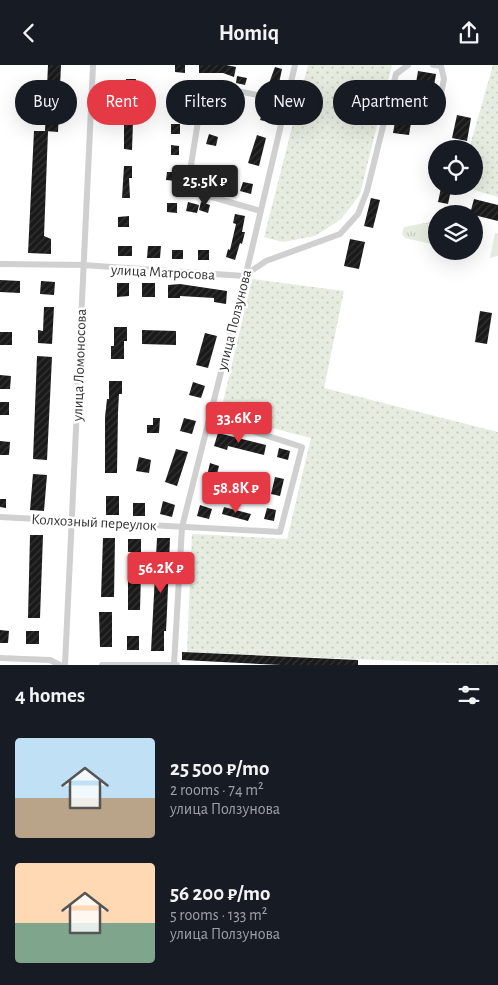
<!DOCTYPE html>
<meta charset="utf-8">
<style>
body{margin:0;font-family:"Alegreya Sans",sans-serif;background:#242831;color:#f1f3f6;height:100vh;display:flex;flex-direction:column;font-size:19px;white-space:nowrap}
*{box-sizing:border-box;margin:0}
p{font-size:16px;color:#9ea1a6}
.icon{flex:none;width:28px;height:28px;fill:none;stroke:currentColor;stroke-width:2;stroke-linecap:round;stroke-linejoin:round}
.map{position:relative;height:600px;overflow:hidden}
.details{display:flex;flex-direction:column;background:#171b24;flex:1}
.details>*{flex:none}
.top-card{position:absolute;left:15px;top:15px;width:469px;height:45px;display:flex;gap:10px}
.buttons{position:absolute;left:428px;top:75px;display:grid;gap:10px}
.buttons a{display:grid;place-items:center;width:55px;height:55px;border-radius:50%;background:#171b24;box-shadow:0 5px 20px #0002;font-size:25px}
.price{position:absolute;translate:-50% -42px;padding:0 11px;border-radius:5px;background:#e63946;color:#fff;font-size:16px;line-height:32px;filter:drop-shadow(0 1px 2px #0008)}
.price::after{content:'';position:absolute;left:50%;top:30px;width:15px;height:11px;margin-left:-8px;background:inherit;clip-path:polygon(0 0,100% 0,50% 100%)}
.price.current{background:#222;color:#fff}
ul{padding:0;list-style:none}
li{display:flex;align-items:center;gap:15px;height:125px;padding:0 15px}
li span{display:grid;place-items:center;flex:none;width:140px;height:100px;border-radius:5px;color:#555}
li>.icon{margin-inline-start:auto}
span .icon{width:60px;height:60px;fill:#fffc;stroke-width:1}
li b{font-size:21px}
h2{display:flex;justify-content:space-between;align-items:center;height:60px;padding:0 15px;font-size:21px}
.tag{padding:0 18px;border-radius:22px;background:#171b24;box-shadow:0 5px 20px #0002;font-size:18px;line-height:45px}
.tag.current{background:#e63946;color:#fff}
header{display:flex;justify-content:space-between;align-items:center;height:65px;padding:0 15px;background:#171b24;font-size:22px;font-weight:600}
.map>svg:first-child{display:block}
.grass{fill:url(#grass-tufts)}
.garden{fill:url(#garden-dots)}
.building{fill:url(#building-hatch)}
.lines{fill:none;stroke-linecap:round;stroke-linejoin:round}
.minor{stroke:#d0d0d0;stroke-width:6}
.labels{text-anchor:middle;stroke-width:5;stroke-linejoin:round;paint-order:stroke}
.street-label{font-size:15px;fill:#333;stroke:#fff}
</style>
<header><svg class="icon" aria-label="back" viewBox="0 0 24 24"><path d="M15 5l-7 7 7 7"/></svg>Homiq<svg class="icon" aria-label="share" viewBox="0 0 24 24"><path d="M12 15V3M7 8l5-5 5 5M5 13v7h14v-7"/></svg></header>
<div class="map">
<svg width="498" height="600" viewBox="0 0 498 600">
<defs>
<pattern id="grass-tufts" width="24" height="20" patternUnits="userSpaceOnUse" patternTransform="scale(1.25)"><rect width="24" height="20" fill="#e6ecdf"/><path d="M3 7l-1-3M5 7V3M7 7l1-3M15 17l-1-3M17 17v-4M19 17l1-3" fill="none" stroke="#c6cbc0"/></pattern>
<pattern id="garden-dots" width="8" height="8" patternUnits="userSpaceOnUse" patternTransform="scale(1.25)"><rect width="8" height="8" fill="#e6ecdf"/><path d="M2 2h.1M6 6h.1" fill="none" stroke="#c6cbc0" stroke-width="1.8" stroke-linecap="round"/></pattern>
<pattern id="building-hatch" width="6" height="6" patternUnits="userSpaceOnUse" patternTransform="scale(1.25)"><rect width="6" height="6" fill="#1a1a1a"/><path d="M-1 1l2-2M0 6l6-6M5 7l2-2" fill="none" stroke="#333"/></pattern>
</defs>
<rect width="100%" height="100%" fill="#fff"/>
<path class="grass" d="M436,156V180L405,173L402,169L404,162Z
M495,168L498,169V191L490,193Z"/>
<path class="garden" d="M308,0H392L360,129L353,139L340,155L315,171L283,177L264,172Z
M493,0H498V132L460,121H474V84H469Z
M252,214L344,226L324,323L498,367V600L187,587L192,469L287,474L311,373L220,350Z"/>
<path class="building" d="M48,0H61L58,67L45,66Z
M175,0H185V8L175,7Z
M199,0H226L236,2L234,12L223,8H199Z
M275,2L282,4L278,23L268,21Z
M418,6L436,9L434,21L416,18Z
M237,11L247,13L245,20L236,18Z
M126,14H136L138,39H125Z
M402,18L417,21L409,70L393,68Z
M172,26H181V35H172Z
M218,29L231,33L228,44L215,40Z
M263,46L271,48L269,57L260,55Z
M457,50L471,53L467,76L452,73Z
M124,57H133L132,85L124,84Z
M171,59H180V69H171Z
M34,66H48L44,171L51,174V189L28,188Z
M209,69L218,72L216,81L206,79Z
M257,70L266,73L259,101L248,98Z
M171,80L179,81V90H171Z
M124,101H132V113H129L130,133H122Z
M201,103L210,105L207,117L198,114Z
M167,107H177L176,116L166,115Z
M243,117L253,119L251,129L240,126Z
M441,123L451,125L448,139L438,137Z
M371,133L380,135L373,163L364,161Z
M474,134L498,140V156L470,149Z
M188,137L199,140L197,148L186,146Z
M201,137L210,140L208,148L199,145Z
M167,138H177V148L167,147Z
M235,149L245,151L242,167H245L242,179L240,178L235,195L226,192L228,184L230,185L236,159L233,158Z
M129,151V162H118V152Z
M350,174L365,177L359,204L344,201Z
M118,181H132V191H118Z
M148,181H161L160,193H147Z
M172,185H183V194H172Z
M198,185H209V195H198Z
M0,215L20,216V228L0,227Z
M41,216L55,217L54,230L40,229Z
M117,218H129V231L117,232Z
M142,218H155V232H142Z
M180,219L227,226L226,239L214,237V233L180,231V233H168V220Z
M44,242H54L52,279L38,278V265L43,266Z
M480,246L492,248L487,279L475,277Z
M114,262H127V276H124V294H111V281H114Z
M142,265L176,266V280L142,279Z
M0,267H12V280H0Z
M205,268L217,271L208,303L196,300Z
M37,291L52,292L47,395L33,394Z
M0,310L11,311L10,324H0Z
M109,316H122V329H119L118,347L117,408H105V352L107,334H109Z
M193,317L205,321L201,333L189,330Z
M0,337H9V350H0Z
M153,353H160L159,368H147V360H153Z
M184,353L196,356L192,369L180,366Z
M218,368L266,380L264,390L228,381L227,385L214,381Z
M0,376L10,377L9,390H0Z
M279,383L290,386L288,395L277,392Z
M176,384L188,387L177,421L165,417Z
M139,392L151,395L149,408L136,406Z
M210,398L219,401L213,425L204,423Z
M33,409L47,410L44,446L30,445Z
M275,412L284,414L280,431L271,429Z
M106,431H119V450H106Z
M0,434H6V443L0,442Z
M163,436L175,440L172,452L160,449Z
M133,438H145V451H133Z
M200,440L212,444L209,454L197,451Z
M224,442L251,449L248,456L222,449Z
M267,443L276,445L274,456L264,454Z
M30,470H43L40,553H28Z
M103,473H115L114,532H101Z
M157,473H170L167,546L166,566H164V586H151Z
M128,474H141V487H128Z
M128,508H141L140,545H128Z
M99,547H112V582H100Z
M0,565L9,566L8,578H0Z
M26,566H39V579H26Z
M127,571H139V585H127Z
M182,587L358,595V600H281L182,595Z"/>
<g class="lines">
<path class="minor" d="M433,0L441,1L444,14L441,29
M261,146L187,125L204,19L286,36
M0,199L83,200L244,211L266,196L340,169L358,149L367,126L396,9L408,0
M0,452L280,467L302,382L209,352
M0,593L50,595L60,600
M65,600L93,0
M102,600H177
M174,600L182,462L250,192L295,0"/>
</g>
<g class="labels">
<g class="street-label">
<text transform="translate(163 207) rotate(3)" y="5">улица Матросова</text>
<text transform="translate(234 255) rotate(-76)" y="5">улица Ползунова</text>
<text transform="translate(79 300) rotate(-88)" y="5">улица Ломоносова</text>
<text transform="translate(94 457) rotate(3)" y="5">Колхозный переулок</text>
</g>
</g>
</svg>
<div class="buttons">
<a><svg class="icon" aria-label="locate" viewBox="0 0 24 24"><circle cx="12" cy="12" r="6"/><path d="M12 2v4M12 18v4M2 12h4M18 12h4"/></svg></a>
<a><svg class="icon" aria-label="layers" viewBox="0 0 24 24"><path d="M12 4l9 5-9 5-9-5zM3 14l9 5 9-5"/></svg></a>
</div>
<b class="price current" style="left:205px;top:142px">25.5K ₽</b>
<b class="price" style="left:239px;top:379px">33.6K ₽</b>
<b class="price" style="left:236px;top:449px">58.8K ₽</b>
<b class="price" style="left:161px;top:529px">56.2K ₽</b>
<div class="top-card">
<a class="tag">Buy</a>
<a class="tag current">Rent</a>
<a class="tag">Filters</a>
<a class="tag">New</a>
<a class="tag">Apartment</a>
</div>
</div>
<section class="details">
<h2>4 homes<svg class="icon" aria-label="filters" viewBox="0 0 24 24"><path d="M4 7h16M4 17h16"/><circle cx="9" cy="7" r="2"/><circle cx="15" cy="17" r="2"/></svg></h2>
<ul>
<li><span style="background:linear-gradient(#bfe0f5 60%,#b9a48a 0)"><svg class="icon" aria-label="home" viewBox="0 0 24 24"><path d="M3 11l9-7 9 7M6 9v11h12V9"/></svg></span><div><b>25 500 ₽/mo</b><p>2 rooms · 74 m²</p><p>улица Ползунова</p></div></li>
<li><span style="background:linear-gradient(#ffd9b3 60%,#7fa58c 0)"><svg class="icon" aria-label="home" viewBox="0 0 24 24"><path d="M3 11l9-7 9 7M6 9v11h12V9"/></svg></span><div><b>56 200 ₽/mo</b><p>5 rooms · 133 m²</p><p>улица Ползунова</p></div></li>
</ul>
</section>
